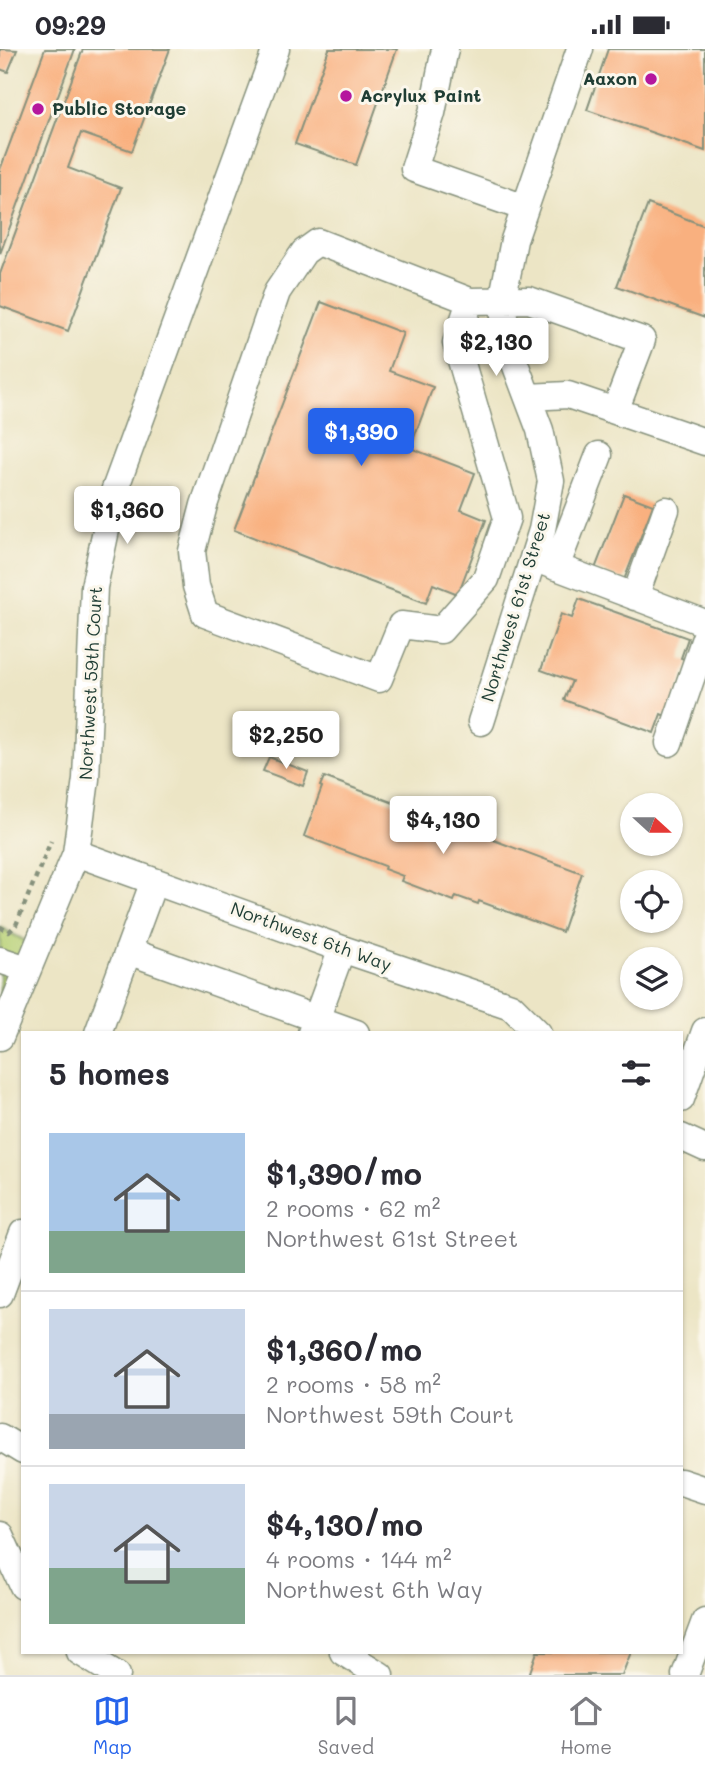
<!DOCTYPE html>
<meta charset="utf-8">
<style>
body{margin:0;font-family:Mali,sans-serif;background:#f7f7f7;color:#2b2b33;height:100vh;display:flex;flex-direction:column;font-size:26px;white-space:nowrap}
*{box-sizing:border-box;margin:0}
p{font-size:23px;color:#7c7c81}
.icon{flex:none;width:38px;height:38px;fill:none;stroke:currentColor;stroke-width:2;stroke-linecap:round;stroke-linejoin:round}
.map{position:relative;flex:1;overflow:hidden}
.sheet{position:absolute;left:21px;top:982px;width:662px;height:623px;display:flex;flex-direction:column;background:#fff;border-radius:0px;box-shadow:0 2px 5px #0004}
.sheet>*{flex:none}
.needle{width:46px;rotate:111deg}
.fabs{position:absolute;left:620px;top:744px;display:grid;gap:14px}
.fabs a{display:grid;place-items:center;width:63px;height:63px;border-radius:50%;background:#fff;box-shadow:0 2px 5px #0004;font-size:35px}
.price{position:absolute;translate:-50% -60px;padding:0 16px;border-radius:7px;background:#fff;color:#222;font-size:23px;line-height:46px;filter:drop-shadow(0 2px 4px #0008)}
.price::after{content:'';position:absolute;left:50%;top:42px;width:21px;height:16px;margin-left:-10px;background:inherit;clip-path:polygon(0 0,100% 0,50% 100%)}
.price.on{background:#2563eb;color:#fff}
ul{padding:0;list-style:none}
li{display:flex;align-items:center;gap:21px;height:175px;padding:0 28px}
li+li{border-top:2px solid #e1e1e2}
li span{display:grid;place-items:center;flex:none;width:196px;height:140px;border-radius:0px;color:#555}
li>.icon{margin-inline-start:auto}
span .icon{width:84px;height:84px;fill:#fffc;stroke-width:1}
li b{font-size:30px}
h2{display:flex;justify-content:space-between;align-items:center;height:84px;padding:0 28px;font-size:30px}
.status{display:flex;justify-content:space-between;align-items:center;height:49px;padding:0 35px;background:#fff;direction:ltr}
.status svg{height:19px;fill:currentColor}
.tab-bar{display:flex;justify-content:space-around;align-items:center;height:98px;border-top:2px solid #e1e1e2;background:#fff;font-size:19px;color:#7c7c81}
.tab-bar a{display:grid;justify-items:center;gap:4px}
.tab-bar .on{color:#2563eb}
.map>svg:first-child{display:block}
.green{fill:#b7d075;stroke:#6b8654;stroke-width:2}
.building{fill:#f9b07f}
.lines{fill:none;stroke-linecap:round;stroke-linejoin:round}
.minor-casing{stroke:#86917c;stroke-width:29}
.path{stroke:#86917c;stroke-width:4.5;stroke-dasharray:5 5;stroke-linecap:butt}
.minor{stroke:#fff;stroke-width:26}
.poi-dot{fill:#b5179e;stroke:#fbf7ec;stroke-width:2.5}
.labels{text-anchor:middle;stroke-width:6;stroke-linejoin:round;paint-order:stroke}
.poi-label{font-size:18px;font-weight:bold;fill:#1f3d34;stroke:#fbf7ec;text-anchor:start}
.street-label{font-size:18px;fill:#1f3d34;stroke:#fbf7ec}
</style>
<div class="status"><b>09:29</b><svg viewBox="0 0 49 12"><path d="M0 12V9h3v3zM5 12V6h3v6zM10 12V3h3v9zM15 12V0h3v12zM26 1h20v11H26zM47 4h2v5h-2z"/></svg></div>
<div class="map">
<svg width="705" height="1626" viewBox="0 0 705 1626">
<rect width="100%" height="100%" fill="#fbf7ec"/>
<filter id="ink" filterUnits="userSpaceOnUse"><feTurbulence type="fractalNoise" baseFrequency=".0143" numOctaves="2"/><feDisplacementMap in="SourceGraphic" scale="14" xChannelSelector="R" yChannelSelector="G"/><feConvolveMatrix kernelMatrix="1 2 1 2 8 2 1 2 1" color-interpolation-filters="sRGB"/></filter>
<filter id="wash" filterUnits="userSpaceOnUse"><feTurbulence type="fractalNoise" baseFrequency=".00686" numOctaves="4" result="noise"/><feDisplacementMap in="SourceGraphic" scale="28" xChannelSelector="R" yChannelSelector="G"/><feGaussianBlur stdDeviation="1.57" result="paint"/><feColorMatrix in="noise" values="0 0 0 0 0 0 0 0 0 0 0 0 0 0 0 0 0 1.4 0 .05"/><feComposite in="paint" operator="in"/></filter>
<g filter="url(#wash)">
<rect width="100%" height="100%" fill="#ece5c5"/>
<path class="green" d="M0,878L29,894L0,954Z"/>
<g id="blocks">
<path class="building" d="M0,0L17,1L8,23L0,20Z
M45,0H75L0,205V121Z
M83,0H170L132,102L81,84L68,119L121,139L68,282L0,257V225Z
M329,0H397L356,116L295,95Z
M608,0H705V102L587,61Z
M648,155L705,177V269L617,237Z
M321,253L403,284L389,322L433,338L410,399L475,424L461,461L486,471L458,545L433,535L426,554L234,481Z
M624,445L653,456L624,531L595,520Z
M579,550L688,589L681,609L689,612L668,668L661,665L654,684L564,651L572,632L541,621L561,565L572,569Z
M269,708L308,723L303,737L263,722Z
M324,728L582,824L562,883L479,852L478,855L456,847L454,852L401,832L403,827L384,820L385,817L304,787L322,738L320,737Z
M537,1603H631L622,1626H529Z"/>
</g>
</g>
<g filter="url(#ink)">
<use href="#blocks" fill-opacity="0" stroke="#86917c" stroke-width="2"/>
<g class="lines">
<g class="minor-casing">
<path id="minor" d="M445,0L432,64L414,120L525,159
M470,252L456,294L507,469L486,530L441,581L401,576L379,630L205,565L196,537L192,502L204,456L277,243L304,203L318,193L470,252L529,251L642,291L615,362L568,346L528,348
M615,362L705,393
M533,509L705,574
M556,518L599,406
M635,548L666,461
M481,673L542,481L551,432L540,381L508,296L502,253L514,191L580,0
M669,694L705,589
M76,804L342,900L511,957L538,984
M128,902L356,984
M0,911L27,920
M98,984L154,832
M311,984L342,900
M0,988L76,804L86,730L94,538L114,443L276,0
M681,1050L705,982
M681,1088L705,1099
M0,1245L23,1184
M0,1388L23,1402
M681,1433L705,1441
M0,1486L23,1537
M80,1603L117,1626
M343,1603L380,1626
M685,1626L705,1572"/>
</g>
<path class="path" d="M0,878L9,883L16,876L51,792"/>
<use href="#minor" class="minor"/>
</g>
</g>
<g class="poi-dot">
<circle cx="651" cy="30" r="7"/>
<circle cx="346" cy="47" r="7"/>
<circle cx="38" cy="60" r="7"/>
</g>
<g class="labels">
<g class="poi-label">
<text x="637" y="36" text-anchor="end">Aaxon</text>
<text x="360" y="53">Acrylux Paint</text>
<text x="52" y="66">Public Storage</text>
</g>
<g class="street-label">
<text transform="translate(516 558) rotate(-73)" y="6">Northwest 61st Street</text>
<text transform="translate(91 634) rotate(-87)" y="6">Northwest 59th Court</text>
<text transform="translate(311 888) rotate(20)" y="6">Northwest 6th Way</text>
</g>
</g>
</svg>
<div class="fabs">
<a><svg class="needle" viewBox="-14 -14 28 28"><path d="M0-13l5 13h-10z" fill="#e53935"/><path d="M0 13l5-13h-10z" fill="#7c7c81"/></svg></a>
<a><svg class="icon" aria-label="locate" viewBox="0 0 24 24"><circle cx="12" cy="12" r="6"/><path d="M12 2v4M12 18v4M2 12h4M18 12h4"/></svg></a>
<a><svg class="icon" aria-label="layers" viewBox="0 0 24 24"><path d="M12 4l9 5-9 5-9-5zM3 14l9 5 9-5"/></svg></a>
</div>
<b class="price" style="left:496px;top:329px">$2,130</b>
<b class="price on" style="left:361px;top:419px">$1,390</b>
<b class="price" style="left:127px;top:497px">$1,360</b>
<b class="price" style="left:286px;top:722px">$2,250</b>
<b class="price" style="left:443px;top:807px">$4,130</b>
<section class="sheet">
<h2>5 homes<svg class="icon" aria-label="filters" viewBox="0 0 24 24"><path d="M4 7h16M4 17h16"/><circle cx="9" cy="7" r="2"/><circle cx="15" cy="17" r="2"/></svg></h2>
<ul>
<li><span style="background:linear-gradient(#a9c7e8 70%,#7fa58c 0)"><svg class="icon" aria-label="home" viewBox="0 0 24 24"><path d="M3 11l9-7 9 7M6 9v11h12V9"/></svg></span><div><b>$1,390/mo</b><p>2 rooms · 62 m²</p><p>Northwest 61st Street</p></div></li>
<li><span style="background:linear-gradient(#c9d6e8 75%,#9aa5b1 0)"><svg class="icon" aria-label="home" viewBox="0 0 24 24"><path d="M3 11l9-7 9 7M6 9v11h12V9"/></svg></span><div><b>$1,360/mo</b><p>2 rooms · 58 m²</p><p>Northwest 59th Court</p></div></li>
<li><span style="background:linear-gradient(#c9d6e8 60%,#7fa58c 0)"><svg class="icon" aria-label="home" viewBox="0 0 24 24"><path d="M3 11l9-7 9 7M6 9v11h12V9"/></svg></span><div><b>$4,130/mo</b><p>4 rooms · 144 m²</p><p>Northwest 6th Way</p></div></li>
</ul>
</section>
</div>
<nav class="tab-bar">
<a class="on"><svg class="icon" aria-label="map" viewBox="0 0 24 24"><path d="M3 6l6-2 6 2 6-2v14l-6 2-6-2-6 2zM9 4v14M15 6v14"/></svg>Map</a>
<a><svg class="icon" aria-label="saved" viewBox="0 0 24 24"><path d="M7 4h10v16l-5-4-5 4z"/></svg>Saved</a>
<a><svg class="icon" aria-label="home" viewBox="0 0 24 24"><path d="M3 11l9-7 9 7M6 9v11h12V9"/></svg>Home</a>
</nav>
